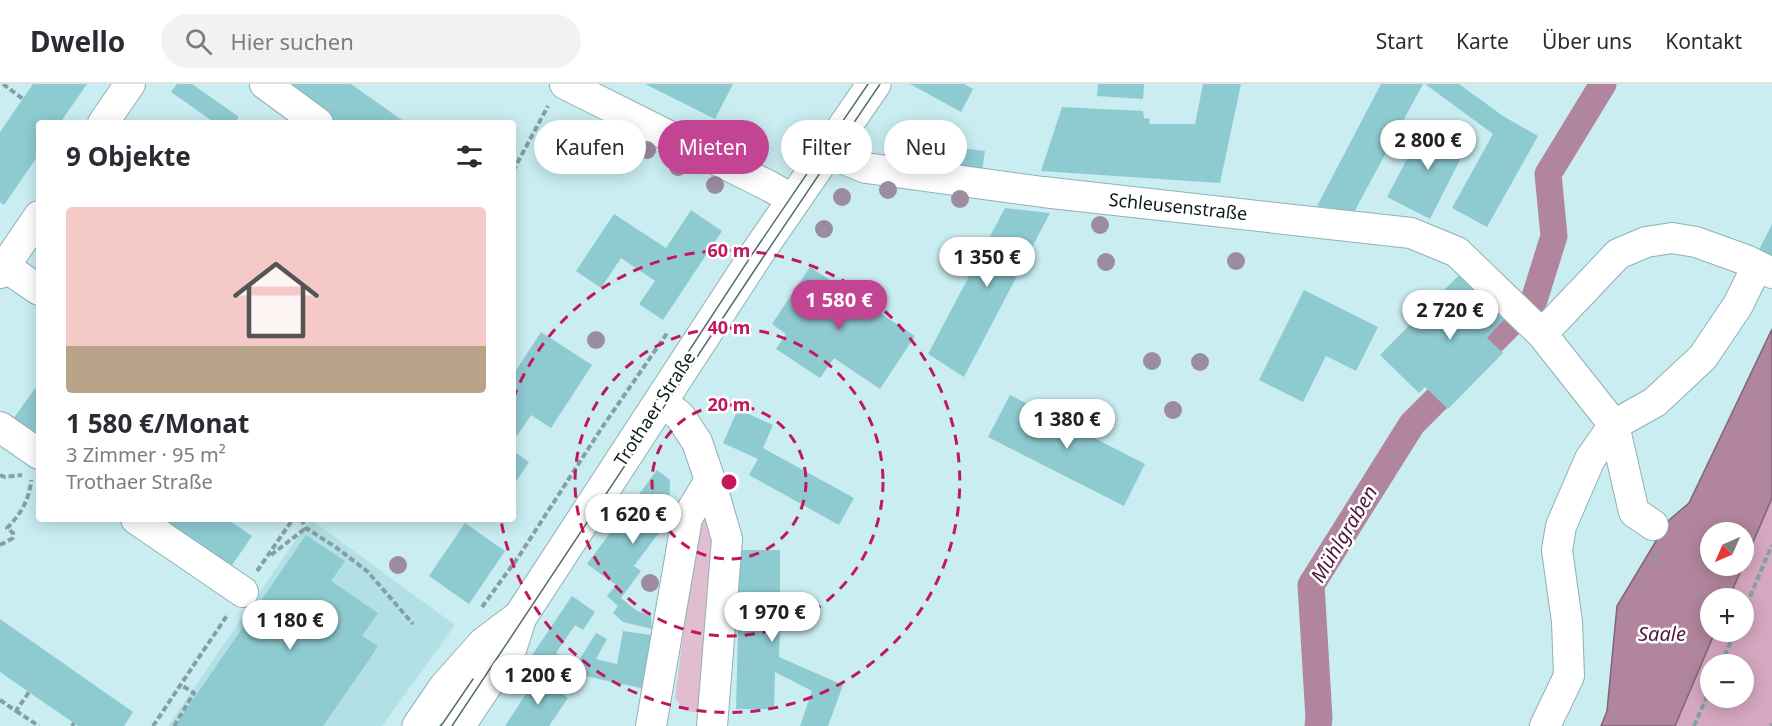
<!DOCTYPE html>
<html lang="de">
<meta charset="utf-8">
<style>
body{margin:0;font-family:"Noto Sans",sans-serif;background:#f2f2f3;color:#2b2b33;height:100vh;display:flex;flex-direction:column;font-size:22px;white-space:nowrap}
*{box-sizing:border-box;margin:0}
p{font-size:20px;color:#7c7c81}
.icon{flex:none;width:33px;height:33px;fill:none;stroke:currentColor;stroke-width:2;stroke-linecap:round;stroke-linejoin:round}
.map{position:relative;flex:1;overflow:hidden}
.side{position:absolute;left:36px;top:36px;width:480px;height:402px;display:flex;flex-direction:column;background:#fff;border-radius:6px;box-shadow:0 3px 15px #0003}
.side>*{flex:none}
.guide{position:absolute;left:534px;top:36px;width:570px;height:54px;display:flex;gap:12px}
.needle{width:39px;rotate:225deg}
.buttons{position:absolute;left:1700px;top:438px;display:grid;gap:12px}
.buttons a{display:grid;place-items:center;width:54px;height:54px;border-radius:50%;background:#fff;box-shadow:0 3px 15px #0003;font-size:30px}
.price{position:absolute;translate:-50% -51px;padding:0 14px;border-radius:21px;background:#fff;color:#222;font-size:20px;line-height:39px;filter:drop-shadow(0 2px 3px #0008)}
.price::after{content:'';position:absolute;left:50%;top:36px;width:18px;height:14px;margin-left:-9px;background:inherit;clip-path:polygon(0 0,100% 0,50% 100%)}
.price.active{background:#c24493;color:#fff}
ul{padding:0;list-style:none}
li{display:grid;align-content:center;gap:12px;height:318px;padding:0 30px}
li span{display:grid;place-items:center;height:186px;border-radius:6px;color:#555}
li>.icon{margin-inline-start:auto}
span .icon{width:108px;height:108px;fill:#fffc;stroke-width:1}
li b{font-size:26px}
h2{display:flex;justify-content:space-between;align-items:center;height:72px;padding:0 30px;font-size:26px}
.tag{padding:0 21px;border-radius:27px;background:#fff;box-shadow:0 3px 15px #0003;font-size:21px;line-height:54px}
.tag.active{background:#c24493;color:#fff}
header{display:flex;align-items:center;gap:36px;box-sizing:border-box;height:84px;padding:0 30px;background:#fff;border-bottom:2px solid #e1e1e2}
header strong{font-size:28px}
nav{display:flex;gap:33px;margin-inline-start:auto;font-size:21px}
.search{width:420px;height:54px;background:#f2f2f3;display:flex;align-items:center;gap:15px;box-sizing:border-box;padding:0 21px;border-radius:33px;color:#7c7c81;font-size:22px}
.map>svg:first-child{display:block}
.built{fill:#b3e0e5}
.green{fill:#e0bdcf}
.forest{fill:#d5a7c0;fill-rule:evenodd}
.water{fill:#b1859d;stroke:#806577;stroke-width:1.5;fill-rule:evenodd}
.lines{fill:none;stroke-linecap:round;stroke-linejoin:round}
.canal{stroke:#b1859d;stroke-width:27}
.building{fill:#8ecbd1}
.minor-casing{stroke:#8fb1b5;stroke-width:32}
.major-casing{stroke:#8fb1b5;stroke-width:35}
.path{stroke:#84a0a3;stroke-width:4;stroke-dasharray:6 3;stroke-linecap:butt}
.minor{stroke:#fff;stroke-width:30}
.major{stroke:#fff;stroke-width:33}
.tram{stroke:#566c6f;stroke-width:1.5}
.tree{fill:#9b8ca0}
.ring{fill:none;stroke:#c2185b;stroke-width:3;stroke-dasharray:10 8}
.labels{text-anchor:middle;stroke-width:5;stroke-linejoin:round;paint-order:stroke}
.street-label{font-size:18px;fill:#0e1b1d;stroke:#fff}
.water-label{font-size:20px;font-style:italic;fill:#50193b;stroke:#fff}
.centre{fill:#c2185b;stroke:#fff;stroke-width:3}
.ring-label{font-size:18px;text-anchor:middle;font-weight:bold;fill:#c2185b;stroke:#fff;stroke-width:5;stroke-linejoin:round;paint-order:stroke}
</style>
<header>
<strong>Dwello</strong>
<div class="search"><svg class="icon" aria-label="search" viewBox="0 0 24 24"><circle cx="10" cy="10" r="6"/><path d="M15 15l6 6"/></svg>Hier suchen</div>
<nav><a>Start</a><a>Karte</a><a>Über uns</a><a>Kontakt</a></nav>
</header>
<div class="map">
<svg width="1772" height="642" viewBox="0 0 1772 642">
<rect width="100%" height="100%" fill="#c9edf1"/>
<path class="built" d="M310,435L455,541L382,642H168Z"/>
<path class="green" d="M706,422L716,448L698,629L684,626L675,614L697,444Z"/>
<path class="forest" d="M1772,414V642H1675L1715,548H1743V514H1729ZM1710,580H1743V614H1710Z"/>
<path class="water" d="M1772,245V414L1729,514H1710V548H1715L1675,642H1601L1607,627L1617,522L1668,437L1689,419ZM1710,448H1743V482H1710Z"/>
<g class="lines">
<path class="canal" d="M1492,258L1534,216L1554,152L1548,90L1603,0
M1318,642L1319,634L1311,501L1412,340L1437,315"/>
</g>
<path class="building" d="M33,0H87L60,39H39V70L4,121L0,118V48Z
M177,0H192L239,33L234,39H215L171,8Z
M275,0H351L406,39H330Z
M645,0H733L715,35Z
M910,0H964L973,5L961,28Z
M1098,0H1144L1143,15L1097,12Z
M1203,0H1241L1220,99L1041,87L1062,23L1143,27L1144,34L1150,35L1149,40H1195Z
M1381,0H1423L1354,128L1317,122Z
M1425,0H1459L1503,32L1538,52L1487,143L1452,124L1493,50Z
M1426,39L1468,60L1430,135L1387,113Z
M928,60L985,67L981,94L925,87Z
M1005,124L1050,129L964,293L928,270Z
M691,126L722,147L663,236L639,220L655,197L621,174L601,204L576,187L614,130L666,164Z
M1772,140V172L1759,166Z
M810,183L915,252L880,305L834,274L820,294L776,265L786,250L772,240Z
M1465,185L1510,229L1487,254L1503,269L1448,325L1425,303L1419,309L1380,271Z
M1304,206L1378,243L1356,287L1326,272L1303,318L1259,296Z
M541,248L592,281L551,344L531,331L517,352L513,350V291Z
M36,303L39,305V357L11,338Z
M1010,311L1145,380L1124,422L988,353Z
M738,325L773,341L763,364L854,414L839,441L749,391L758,375L723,359Z
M513,367L529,378L513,402Z
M657,386L670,396L669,435L634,482L641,487L621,514L637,527L651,531L652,545L623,538L613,529L618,522L607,512L616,501L587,480Z
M152,435H227L252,452L228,487Z
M465,439L505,467L469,520L429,492Z
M306,451L345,477L331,497L378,529L362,552L378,562L371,573L323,642H175Z
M740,466H780V524L802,530L798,543L780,538L779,573L843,601L828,642H800L812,607L775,588L774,625H736Z
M572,512L595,528L583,546L575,541L556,569L565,575L561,582L571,589L596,549L607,555L596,575L617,580L623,547L651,551L645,605L571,589L563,601L528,577Z
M0,535L133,628L124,642H78L0,588Z
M537,593L568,614L549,642H505Z"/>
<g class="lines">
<g class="minor-casing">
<path id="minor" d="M265,0L318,39
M565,0L769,102L794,116
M103,39L130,0
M829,66L844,75L866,84L1043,108L1411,149L1457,168L1542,250L1614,341L1634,428L1653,441
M4,182L39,206
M0,189L39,132
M1542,250L1618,170L1646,158L1672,154L1696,158L1746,176L1772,189
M661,317L680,332L697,358L710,396L727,455L712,642
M0,343L39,370
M136,435L243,508
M651,642L687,434L710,396
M1545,642L1569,592L1567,538L1557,466L1561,442L1590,375L1614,341L1655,318L1703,273L1738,221L1757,182"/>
</g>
<g class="major-casing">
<path id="major" d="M419,642L445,604L484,560L520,533
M458,642L510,564L520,533L756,171L874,0"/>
</g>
<path class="path" d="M3,0L23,15
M513,87L548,22
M0,391L5,393L22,391
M301,435L306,444L337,464L368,488L413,540
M0,461L13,454V449L7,444C20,431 30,415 31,396
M271,471L306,444
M1654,478L1658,467
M257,487L293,435
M482,523L519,472L603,342L668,248
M1743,529L1772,461
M1721,580L1735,548
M0,616L16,627L29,608
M16,627L39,642
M72,642L74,639
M153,642L228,530
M174,642L194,609L181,601
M1694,642L1710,605
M1771,642L1772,640"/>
<use href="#minor" class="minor"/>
<use href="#major" class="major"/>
<path class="tram" d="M632,354L753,169L868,0
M441,642L473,595
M452,642L762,175L880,0"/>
</g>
<g class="tree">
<circle cx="615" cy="48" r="9"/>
<circle cx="647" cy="66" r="9"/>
<circle cx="678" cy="83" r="9"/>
<circle cx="715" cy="101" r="9"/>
<circle cx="888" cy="106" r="9"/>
<circle cx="842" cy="113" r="9"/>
<circle cx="960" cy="115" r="9"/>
<circle cx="1100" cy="141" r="9"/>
<circle cx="824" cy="145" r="9"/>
<circle cx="1236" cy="177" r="9"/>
<circle cx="1106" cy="178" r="9"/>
<circle cx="596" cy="256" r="9"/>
<circle cx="1152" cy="277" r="9"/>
<circle cx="1200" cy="278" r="9"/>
<circle cx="1173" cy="326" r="9"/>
<circle cx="398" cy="481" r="9"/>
<circle cx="650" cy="499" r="9"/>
</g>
<g class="ring">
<circle cx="729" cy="398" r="77"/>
<circle cx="729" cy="398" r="154"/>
<path d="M513 315A231 231 0 1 1 501 436"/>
</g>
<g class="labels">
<g class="street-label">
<text transform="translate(1178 123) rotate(6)" y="6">Schleusenstraße</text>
<text transform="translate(655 325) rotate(-57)" y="6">Trothaer Straße</text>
</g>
<g class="water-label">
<text transform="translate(1344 450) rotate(-59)" y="7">Mühlgraben</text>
<text x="1662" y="557">Saale</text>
</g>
</g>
<circle cx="729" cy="398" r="9" class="centre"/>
<g class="ring-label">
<text x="729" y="173">60 m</text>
<text x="729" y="250">40 m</text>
<text x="729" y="327">20 m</text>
</g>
</svg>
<div class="buttons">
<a><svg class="needle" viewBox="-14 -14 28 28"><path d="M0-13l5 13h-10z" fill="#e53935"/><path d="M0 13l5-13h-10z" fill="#7c7c81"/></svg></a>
<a>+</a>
<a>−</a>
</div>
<b class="price" style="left:1428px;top:87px">2 800 €</b>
<b class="price" style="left:987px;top:204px">1 350 €</b>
<b class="price active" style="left:839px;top:247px">1 580 €</b>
<b class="price" style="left:1450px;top:257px">2 720 €</b>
<b class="price" style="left:1067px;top:366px">1 380 €</b>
<b class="price" style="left:633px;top:461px">1 620 €</b>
<b class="price" style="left:772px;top:559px">1 970 €</b>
<b class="price" style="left:290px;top:567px">1 180 €</b>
<b class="price" style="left:538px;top:622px">1 200 €</b>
<div class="guide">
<a class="tag">Kaufen</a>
<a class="tag active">Mieten</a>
<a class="tag">Filter</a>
<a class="tag">Neu</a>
</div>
<section class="side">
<h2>9 Objekte<svg class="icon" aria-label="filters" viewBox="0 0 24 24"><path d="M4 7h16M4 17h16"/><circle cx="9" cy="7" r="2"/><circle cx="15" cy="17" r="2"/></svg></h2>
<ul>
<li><span style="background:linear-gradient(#f6c9c9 75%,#b9a48a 0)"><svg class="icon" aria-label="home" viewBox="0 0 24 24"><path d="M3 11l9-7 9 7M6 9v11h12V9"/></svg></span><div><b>1 580 €/Monat</b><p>3 Zimmer · 95 m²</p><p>Trothaer Straße</p></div></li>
</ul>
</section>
</div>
